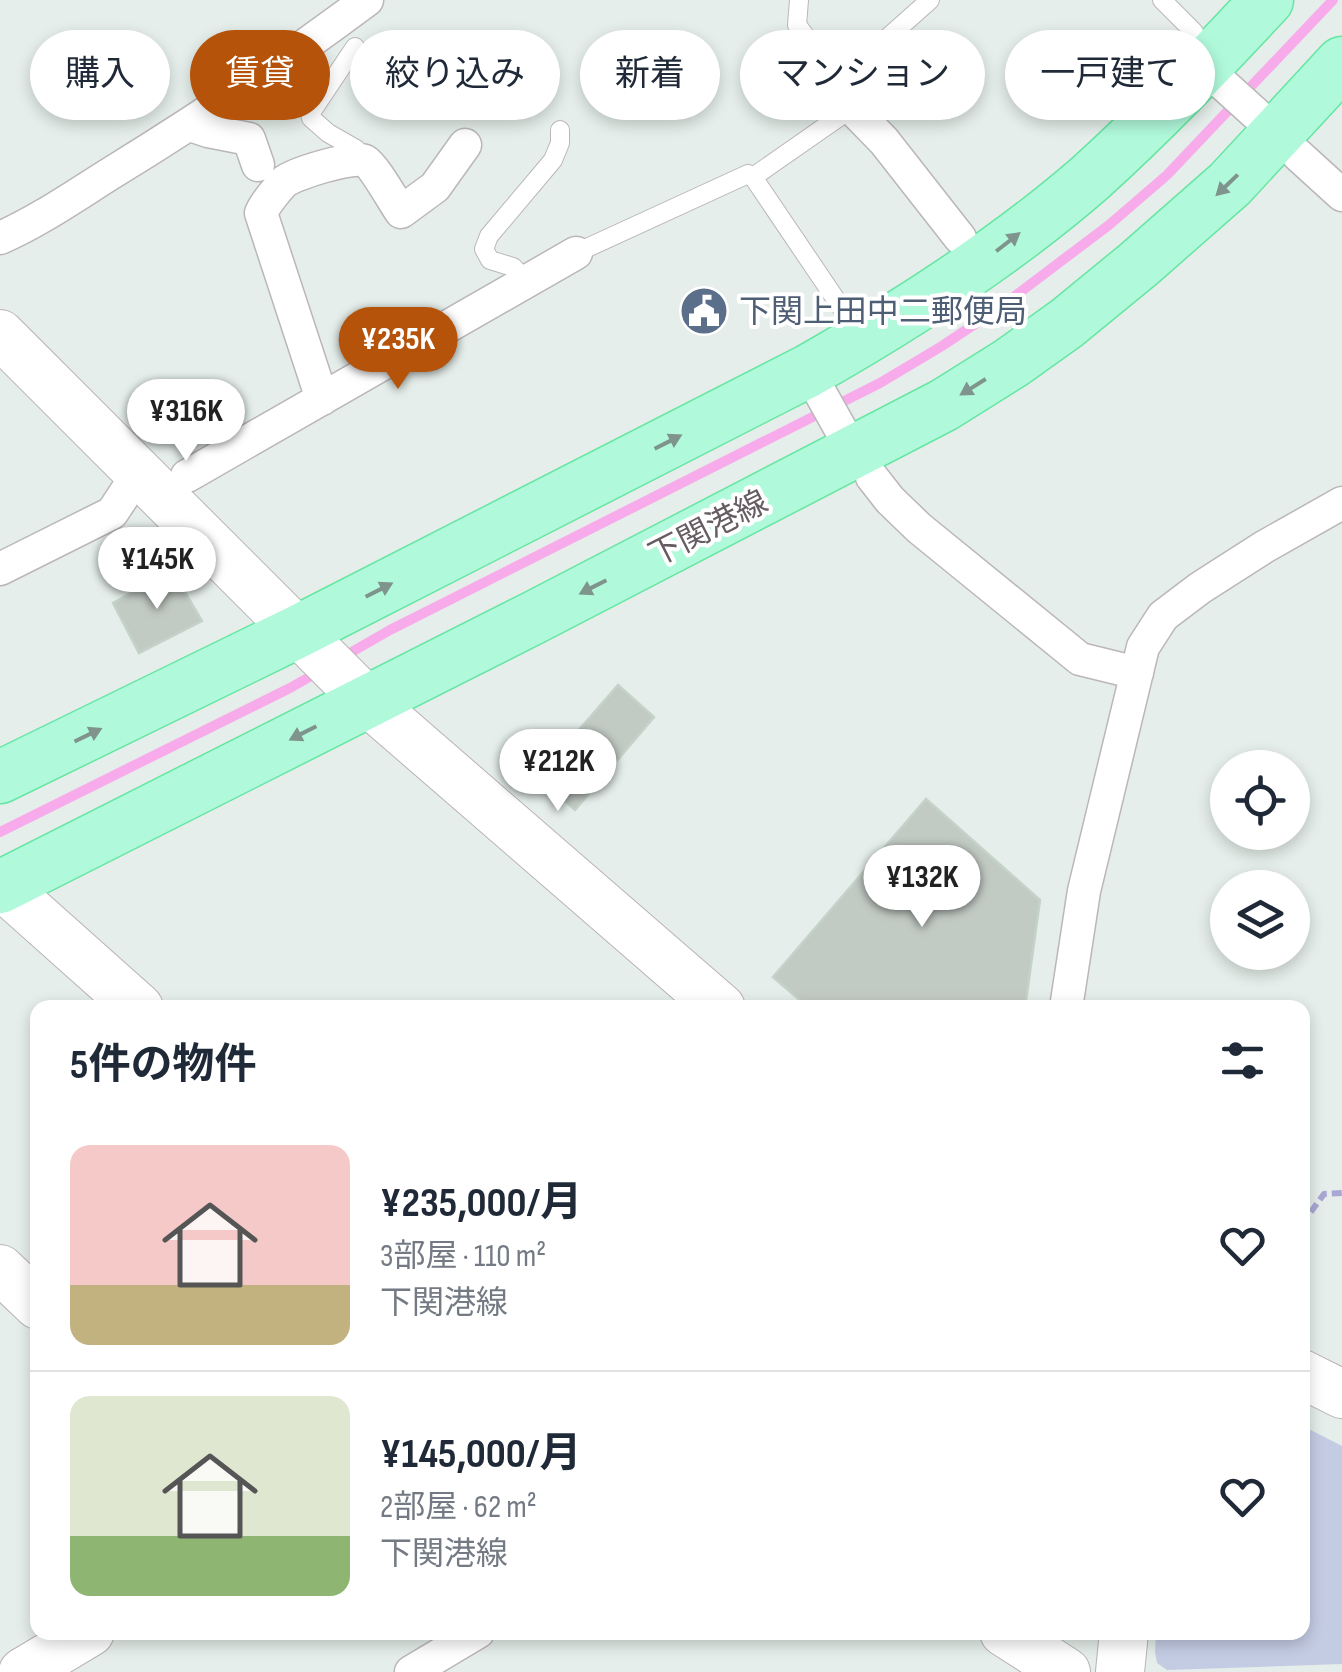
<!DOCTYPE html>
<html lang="ja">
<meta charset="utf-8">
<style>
body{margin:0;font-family:"Sofia Sans Condensed","Noto Sans JP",sans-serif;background:#f2f2f3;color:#1f2937;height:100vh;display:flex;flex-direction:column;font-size:38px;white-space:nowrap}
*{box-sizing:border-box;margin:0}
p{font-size:32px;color:#747a83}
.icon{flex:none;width:55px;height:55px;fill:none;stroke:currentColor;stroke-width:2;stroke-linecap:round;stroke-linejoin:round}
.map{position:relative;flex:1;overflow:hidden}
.side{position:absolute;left:30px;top:1000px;width:1280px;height:640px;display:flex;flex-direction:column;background:#fff;border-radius:20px;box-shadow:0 5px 15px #0003}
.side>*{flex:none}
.top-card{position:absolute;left:30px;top:30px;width:1282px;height:90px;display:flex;gap:20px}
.fabs{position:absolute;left:1210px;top:750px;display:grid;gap:20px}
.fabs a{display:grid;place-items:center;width:100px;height:100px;border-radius:50%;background:#fff;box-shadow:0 5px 15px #0003;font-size:50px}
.price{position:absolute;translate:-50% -85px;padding:0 22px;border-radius:35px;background:#fff;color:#222;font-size:32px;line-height:65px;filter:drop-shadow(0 2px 5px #0008)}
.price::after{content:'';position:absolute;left:50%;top:60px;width:30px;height:22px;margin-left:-15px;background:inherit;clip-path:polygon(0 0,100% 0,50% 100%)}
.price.selected{background:#b45309;color:#fff}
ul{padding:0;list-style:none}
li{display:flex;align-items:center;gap:30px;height:250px;padding:0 40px}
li+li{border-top:2px solid #e0e1e3}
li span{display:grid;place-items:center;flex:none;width:280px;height:200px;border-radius:20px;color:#555}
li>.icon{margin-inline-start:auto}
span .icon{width:120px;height:120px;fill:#fffc;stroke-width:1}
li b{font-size:42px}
h2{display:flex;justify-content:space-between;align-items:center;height:120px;padding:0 40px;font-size:42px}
.pill{padding:0 35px;border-radius:45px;background:#fff;box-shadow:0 5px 15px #0003;font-size:35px;line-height:90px}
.pill.selected{background:#b45309;color:#fff}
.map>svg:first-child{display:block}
.green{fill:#c4cce4}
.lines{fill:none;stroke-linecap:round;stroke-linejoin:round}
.stream{stroke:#f8abea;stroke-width:10}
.building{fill:#c2cac4;stroke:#c4d3ca;stroke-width:2.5}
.lane-casing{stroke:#bbb6b9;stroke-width:20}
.street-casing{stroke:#bbb6b9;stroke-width:35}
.secondary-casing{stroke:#b9b2b6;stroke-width:50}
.primary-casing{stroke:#66e6a2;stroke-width:55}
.path{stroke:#a9a8d5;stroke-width:6;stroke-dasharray:10 5;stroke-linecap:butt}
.lane{stroke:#fff;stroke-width:18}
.street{stroke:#fff;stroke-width:32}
.secondary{stroke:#fff;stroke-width:48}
.primary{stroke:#b0f9db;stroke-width:52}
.oneway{fill:#7f948c}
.labels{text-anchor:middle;stroke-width:8;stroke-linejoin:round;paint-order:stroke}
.service-label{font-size:32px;fill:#4e5e75;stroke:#fff;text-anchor:start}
.street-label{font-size:32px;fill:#655d62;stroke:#fff}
</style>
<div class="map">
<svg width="1342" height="1672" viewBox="0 0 1342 1672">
<rect width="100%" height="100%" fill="#e5eeea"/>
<path class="green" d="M1303,1426L1342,1446V1664L1167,1670L1157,1663L1155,1652L1156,1633L1302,1632Z"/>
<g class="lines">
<path class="stream" d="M343,657L390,630L880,383L942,346L999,308L1109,225L1167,175L1333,0
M0,832L290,688L320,671"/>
</g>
<path class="building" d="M172,570L202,621L139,653L113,603Z
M618,685L654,717L575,810L538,777Z
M926,799L1040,900L1025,1008H809L773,977Z"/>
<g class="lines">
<g class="lane-casing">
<path id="lane" d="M799,0L797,25L839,81
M1162,0L1194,32
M355,47L310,114L311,118L328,133L356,149L365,160
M753,177L845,313
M576,253L748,174L753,177L839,117L847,103L839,81L930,0
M527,282L513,267L490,260L484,249L489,236L553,160L560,143V130"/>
</g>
<g class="street-casing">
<path id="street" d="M1204,67L1277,133
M847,103L884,141L960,238
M190,125L208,131L249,139L258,165
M1298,155L1342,195
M0,238C39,221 76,195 113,172C201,118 284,62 367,0
M808,371L854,453
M322,399L261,213C265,204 277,189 284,182C293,174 354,155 365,161C374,166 394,202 401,212L435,187L465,145
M187,476L576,253
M872,477L890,500L919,528L1080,659L1137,673
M0,569L112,513L139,472
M1066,1008L1084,891L1143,647L1163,616L1200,588L1264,547L1342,503
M411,1672L478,1632"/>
</g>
<g class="secondary-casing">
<path id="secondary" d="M0,334L367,701L721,1008
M0,884L139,1008
M0,1269L38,1305
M1302,1374L1342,1394
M1004,1632L1066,1672
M23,1672L90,1632
M1120,1672L1124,1632"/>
</g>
<g class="primary-casing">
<path id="primary" d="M0,777L297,632L808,371C905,316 1005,252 1090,178C1152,122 1210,61 1267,0
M0,887L535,617L944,405L1011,363L1067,323L1139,264L1230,184L1342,63"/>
</g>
<path class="path" d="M1302,1224L1324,1194L1342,1193"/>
<use href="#lane" class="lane"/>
<use href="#street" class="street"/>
<use href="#secondary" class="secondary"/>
<use href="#primary" class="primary"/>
</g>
<defs><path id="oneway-solid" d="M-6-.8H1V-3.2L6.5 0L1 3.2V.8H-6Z" transform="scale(2.5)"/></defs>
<g class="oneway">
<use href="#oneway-solid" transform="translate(1227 185) rotate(136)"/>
<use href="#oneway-solid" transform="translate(1008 242) rotate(-38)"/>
<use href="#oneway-solid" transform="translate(973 387) rotate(148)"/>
<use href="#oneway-solid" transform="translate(668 442) rotate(-27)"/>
<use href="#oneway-solid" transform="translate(593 587) rotate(153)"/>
<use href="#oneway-solid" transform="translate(379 590) rotate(-27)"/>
<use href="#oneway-solid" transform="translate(303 733) rotate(153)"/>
<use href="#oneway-solid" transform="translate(88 735) rotate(-26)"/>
</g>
<defs>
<g id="civic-disc" transform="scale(2.5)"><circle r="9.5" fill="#5c6f8a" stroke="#fff"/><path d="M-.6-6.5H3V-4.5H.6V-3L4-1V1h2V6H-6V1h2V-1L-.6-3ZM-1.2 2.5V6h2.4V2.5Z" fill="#fff"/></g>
</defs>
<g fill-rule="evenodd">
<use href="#civic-disc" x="704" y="311"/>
</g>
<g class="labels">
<g class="service-label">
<text x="739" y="322">下関上田中二郵便局</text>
</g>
<g class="street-label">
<text transform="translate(708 528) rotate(-27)" y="11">下関港線</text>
</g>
</g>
</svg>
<div class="fabs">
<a><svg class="icon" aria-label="locate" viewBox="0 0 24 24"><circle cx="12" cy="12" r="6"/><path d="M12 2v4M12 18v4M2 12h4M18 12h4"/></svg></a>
<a><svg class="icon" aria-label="layers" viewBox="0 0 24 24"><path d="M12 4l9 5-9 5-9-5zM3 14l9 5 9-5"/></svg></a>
</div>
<b class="price selected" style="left:398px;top:392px">¥235K</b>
<b class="price" style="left:186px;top:464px">¥316K</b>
<b class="price" style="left:157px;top:612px">¥145K</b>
<b class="price" style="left:558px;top:814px">¥212K</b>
<b class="price" style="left:922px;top:930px">¥132K</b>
<div class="top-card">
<a class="pill">購入</a>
<a class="pill selected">賃貸</a>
<a class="pill">絞り込み</a>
<a class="pill">新着</a>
<a class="pill">マンション</a>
<a class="pill">一戸建て</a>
</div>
<section class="side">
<h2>5件の物件<svg class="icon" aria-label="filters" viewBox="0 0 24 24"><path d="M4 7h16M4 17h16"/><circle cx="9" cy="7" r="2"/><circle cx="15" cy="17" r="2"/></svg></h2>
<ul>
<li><span style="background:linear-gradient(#f6c9c9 70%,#c2b280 0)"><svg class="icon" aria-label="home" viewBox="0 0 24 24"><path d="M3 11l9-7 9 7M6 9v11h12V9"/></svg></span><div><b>¥235,000/月</b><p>3部屋 · 110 m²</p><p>下関港線</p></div><svg class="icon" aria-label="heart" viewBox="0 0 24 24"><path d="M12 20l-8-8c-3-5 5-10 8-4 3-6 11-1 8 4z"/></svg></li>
<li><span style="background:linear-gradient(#dfe7d0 70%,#8fb573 0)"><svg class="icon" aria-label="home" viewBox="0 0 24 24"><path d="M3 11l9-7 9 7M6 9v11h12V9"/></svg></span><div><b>¥145,000/月</b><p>2部屋 · 62 m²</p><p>下関港線</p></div><svg class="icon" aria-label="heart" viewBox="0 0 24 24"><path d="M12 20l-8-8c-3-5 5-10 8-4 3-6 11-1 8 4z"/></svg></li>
</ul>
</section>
</div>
